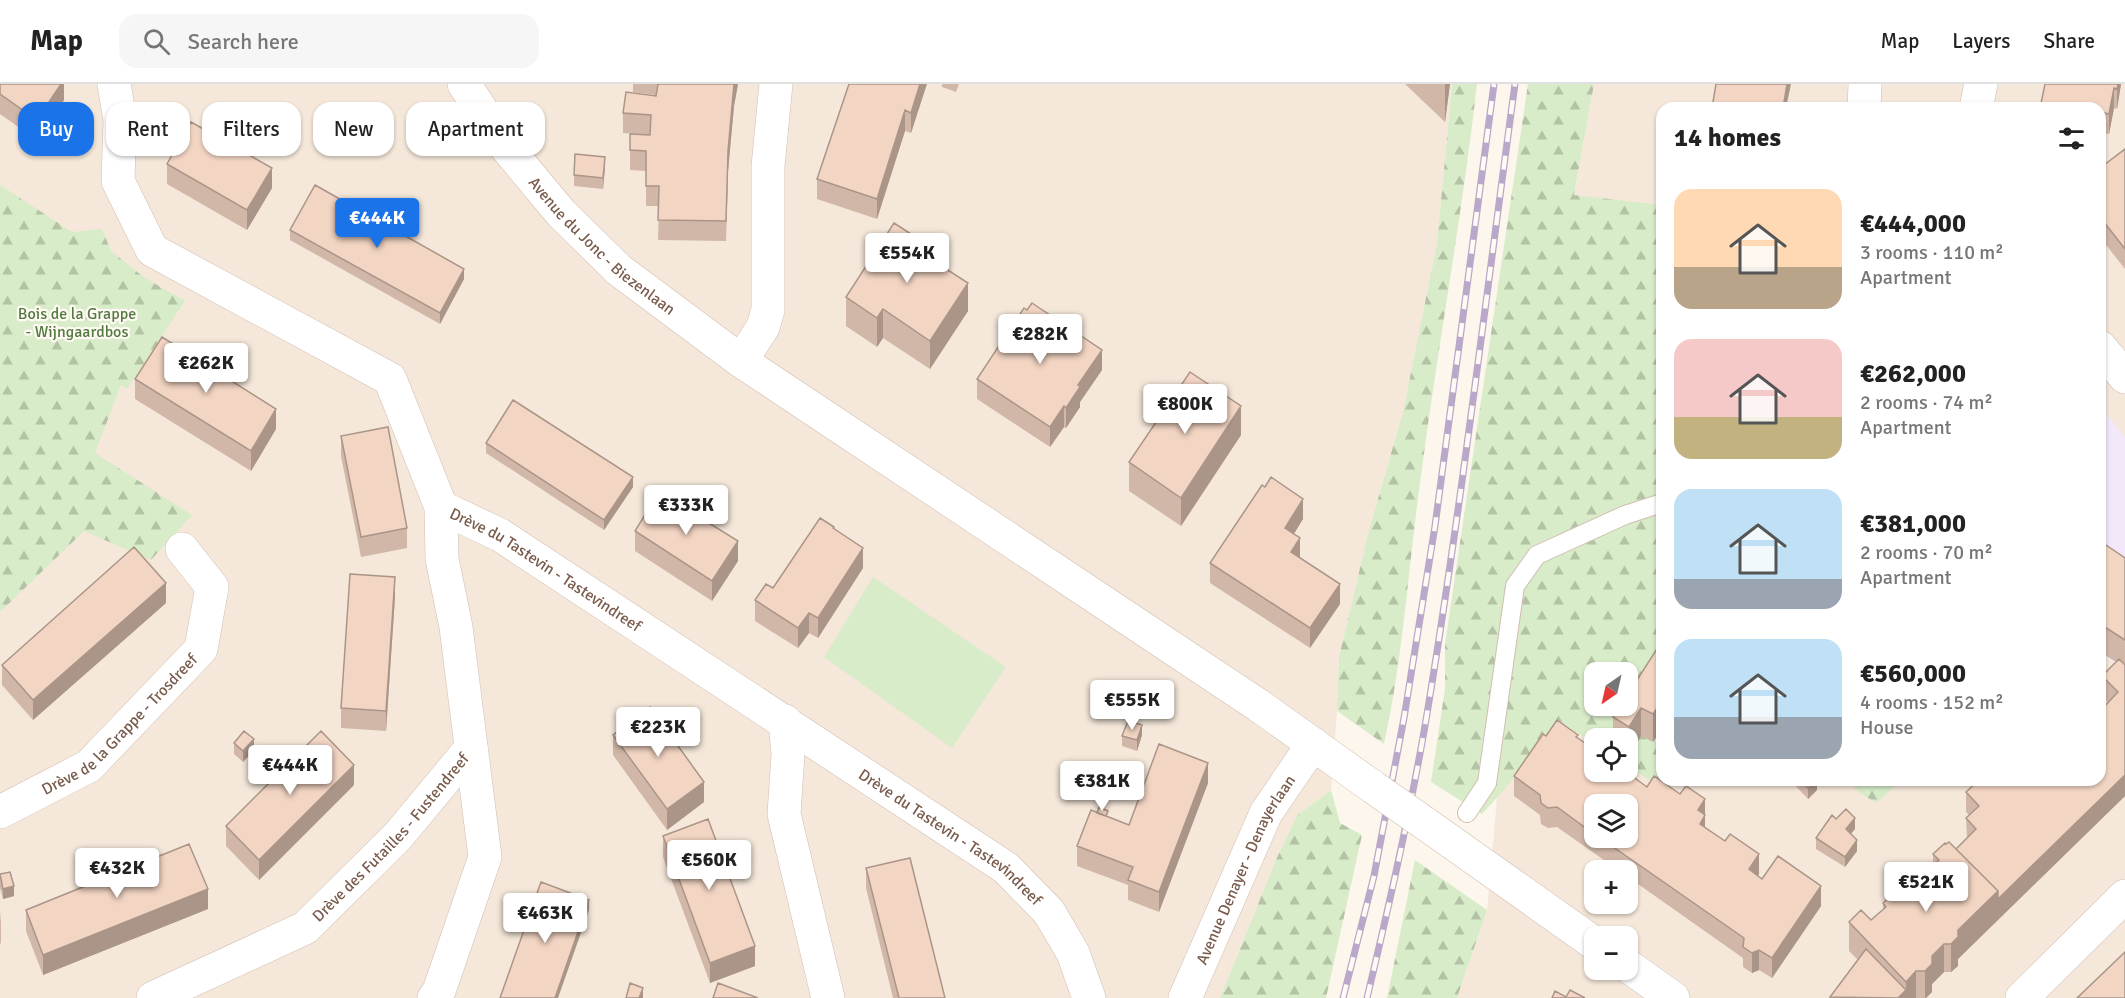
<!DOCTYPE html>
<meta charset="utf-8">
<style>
body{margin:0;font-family:Signika,sans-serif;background:#f6f6f6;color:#222;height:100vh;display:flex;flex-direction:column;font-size:22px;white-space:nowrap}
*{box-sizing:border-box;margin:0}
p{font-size:20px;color:#767676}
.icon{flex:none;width:33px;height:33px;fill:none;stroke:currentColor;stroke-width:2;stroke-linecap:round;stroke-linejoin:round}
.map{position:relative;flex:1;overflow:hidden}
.details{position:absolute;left:1656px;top:18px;width:450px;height:684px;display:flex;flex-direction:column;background:#fff;border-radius:18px;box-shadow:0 2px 4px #0004}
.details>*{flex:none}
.top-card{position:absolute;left:18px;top:18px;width:570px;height:54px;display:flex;gap:12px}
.needle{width:39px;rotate:214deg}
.fabs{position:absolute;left:1584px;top:578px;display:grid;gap:12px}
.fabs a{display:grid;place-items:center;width:54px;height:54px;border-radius:12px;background:#fff;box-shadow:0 2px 4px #0004;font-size:30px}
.price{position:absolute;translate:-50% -51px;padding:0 14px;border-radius:6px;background:#fff;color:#222;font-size:20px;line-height:39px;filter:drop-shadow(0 2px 3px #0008)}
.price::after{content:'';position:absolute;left:50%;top:36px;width:18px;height:14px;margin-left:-9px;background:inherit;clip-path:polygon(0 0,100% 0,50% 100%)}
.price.on{background:#1a73e8;color:#fff}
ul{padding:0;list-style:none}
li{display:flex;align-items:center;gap:18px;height:150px;padding:0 18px}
li span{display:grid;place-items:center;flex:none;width:168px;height:120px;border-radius:18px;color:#555}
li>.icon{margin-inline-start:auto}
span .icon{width:72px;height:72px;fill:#fffc;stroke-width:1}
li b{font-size:26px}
h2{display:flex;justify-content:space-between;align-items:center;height:72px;padding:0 18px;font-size:26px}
.chip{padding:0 21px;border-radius:18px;background:#fff;box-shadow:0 2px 4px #0004;font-size:21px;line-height:54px}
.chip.on{background:#1a73e8;color:#fff}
header{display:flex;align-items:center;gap:36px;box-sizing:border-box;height:84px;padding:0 30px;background:#fff;border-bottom:2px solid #e0e0e0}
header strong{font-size:28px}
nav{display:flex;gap:33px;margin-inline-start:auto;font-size:21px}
.search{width:420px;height:54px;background:#f6f6f6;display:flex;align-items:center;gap:15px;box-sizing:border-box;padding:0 21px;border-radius:18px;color:#767676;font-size:22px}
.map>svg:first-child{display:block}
.residential{fill:#f5e8da;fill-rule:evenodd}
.education{fill:#f3e8fa}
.green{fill:#d8ecc9}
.forest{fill:url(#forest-firs);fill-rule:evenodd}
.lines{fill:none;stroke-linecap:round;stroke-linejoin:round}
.lane-casing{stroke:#d1beb0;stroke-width:20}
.street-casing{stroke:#d1beb0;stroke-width:34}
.lane{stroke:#fff;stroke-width:18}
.street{stroke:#fff;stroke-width:33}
.rail-casing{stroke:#b9a8c9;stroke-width:7}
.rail{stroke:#fffaf3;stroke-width:4.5;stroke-dasharray:14;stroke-linecap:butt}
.street-bridge-casing{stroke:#d1beb0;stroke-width:34;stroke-linecap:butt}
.street-bridge{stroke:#fff;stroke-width:33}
.wall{fill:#d1b7a8;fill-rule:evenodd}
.shaded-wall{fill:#aa9588}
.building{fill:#f3d5c3;stroke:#aa9588;stroke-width:1.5}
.labels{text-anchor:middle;stroke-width:4.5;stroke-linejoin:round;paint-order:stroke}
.street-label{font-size:16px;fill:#7a5c4d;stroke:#fffaf3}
.park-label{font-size:16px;fill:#537a41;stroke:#fffaf3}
</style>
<header>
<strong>Map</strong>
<div class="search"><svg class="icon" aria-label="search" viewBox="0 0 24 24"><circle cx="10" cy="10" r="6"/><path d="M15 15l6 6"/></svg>Search here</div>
<nav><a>Map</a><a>Layers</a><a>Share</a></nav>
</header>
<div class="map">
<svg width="2125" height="914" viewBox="0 0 2125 914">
<defs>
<pattern id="forest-firs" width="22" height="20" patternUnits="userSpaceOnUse" patternTransform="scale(1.5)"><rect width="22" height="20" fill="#d8ecc9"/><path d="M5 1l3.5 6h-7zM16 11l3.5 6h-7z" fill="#b4c2a5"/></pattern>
</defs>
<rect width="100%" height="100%" fill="#fdf6ec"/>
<path class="residential" d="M0,0H1452L1437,159L1403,328L1369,446L1339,573L1337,627L1331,706L1297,731L1275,778L1220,914H0Z
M1594,0H2125V914H1457L1487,826L1497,714L1574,112ZM1662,24H2100V696H1662ZM1594,588H1628V621H1594ZM1594,654H1628V687H1594ZM1594,720H1628V753H1594ZM1594,786H1628V819H1594ZM1594,852H1628V885H1594Z"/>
<path class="education" d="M2100,322L2125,353V586L2100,569Z"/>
<path class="green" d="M873,493L1006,583L952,664L824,573Z"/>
<path class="forest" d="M1452,0H1477C1462,134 1437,266 1420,399C1408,486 1403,574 1384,660L1337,627L1339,573L1369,446L1403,328L1437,159Z
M1528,0H1594L1574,111L1662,121V696L1658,702L1628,682V654H1594V660L1558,636L1504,706L1482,730L1431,698L1445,605V560ZM1594,588H1628V621H1594Z
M0,101L72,148L102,145L111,167L145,194L185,217L127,305L121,301L95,369L192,431L151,476L84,447L0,528Z
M1847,696H1901L1877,719L1861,710Z
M1331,706L1340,739L1362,751L1326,914H1220L1275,778L1297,731Z
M1415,776L1487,826L1457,914H1387Z"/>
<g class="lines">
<g class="lane-casing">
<path id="lane" d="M1467,729L1487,699L1515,502L1537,471L1625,431L1662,419"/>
</g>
<g class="street-casing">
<g id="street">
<path d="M114,0L120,36L118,97L152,166L390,295L441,423L442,475L456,543L485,773L439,907L434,914"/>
<path id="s1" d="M464,0L506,63L561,129L619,186L741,277L1258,621L1373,703"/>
<path d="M1864,24L1865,0"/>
<path d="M1976,24L1981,0"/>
<path d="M2100,263L2125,293"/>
<path d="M741,277L763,243L768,226V82L776,0"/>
<path id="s2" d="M441,423L500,451L1006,784L1049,828L1073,869L1089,914"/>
<path d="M785,637L788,670L784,730L828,914"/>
<path id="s3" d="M0,728L89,682L201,565L212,503L182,465"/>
<path d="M1423,738L1594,859"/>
<path d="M1628,882L1673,914"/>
<path id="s4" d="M153,914L305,844L398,752L471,664"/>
<path id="s5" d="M1185,914L1266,729L1313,660"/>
<path d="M2022,914L2125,812"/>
</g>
</g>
<use href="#lane" class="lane"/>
<use href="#street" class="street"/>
<g class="rail-casing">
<path id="rail" d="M1343,914L1374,792L1404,634L1435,442L1494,0
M1367,914C1389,822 1410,730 1426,636C1461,425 1486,212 1515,0"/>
</g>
<use href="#rail" class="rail"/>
<g class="street-bridge-casing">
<path id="street-bridge" d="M1373,703L1423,738"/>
</g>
<use href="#street-bridge" class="street-bridge"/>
</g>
<path class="wall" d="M0,0H64V16L37,56L0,30Z
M633,0H738L734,22L728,87L726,157L658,156L659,122H646V87L630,86V50L650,51L623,49V29L656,12V11L633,8Z
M942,0H959L956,8L942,3Z
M1405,0H1450L1445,38Z
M2121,0L2117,25L2114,24L2109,50L2100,48V24H2040Z
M922,14L911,49L905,47L877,135L817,115V95Z
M2125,65V185L2100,153V84Z
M167,80L272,104L247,146L167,100Z
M605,83L603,105L574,102V91Z
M290,146L464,195L440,240L290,156Z
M931,175L968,227L930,285L883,254L877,263L846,242V213Z
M1102,286L1080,318V323L1066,344L1064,343L1050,363L977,315V295Z
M135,295L276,345L251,387L135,315Z
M1241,351L1181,442L1129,407V378Z
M341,352L407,444V464L361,473L341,372Z
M486,359L633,403L604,446L486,369Z
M1303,435L1294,450L1300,474L1340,520L1310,564L1210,499V479Z
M834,445L863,484L818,554L809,549L798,564L755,537V516L773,504Z
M635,447L738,477L712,517L635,467Z
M2100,457L2125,474V712L1958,875V882L1951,888H1944L1932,900V908L1926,914H1830L1858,876L1849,867V838L1871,836L1883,826V819L1915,799L1933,782V770L1946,760L1956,765L1967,754L1966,734L1969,731L1966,728V708L2100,696L2108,618L2102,612V592L2116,578L2100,568Z
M395,513L386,647L341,644V624Z
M166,519L33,636L2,601V581Z
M1662,557L1653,658L1641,652L1629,671L1628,670V654H1613V633Z
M613,651L704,718L667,746L613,671Z
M1142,651L1137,667L1122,662V652Z
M1546,652L1578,654L1647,703L1705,715V743L1759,790L1757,792L1762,795L1821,822L1772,894L1759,886L1752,889L1743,883V874L1628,793V786H1618L1557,743L1548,744L1541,740L1540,731L1514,712V692ZM1594,720L1628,753H1594Z
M234,659L254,666L243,678L234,670Z
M1790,696H1817V706L1808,715Z
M1208,699L1159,828L1128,816V801L1077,782V762L1108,733L1129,741Z
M354,701L259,796L226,762V742Z
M1836,735L1855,745L1851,750L1857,767L1845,783L1816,765V754Z
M663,752L755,882L710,899L663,773Z
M866,784L945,914H893L866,804Z
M0,790L14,812L3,815L0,804Z
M208,825L43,891L26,847V826Z
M0,827L1,839V859L0,860Z"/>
<path class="shaded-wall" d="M61,0H64V16L37,56V36Z
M734,0H738L734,22L728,87L726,157L728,67Z
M920,0H927L911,49V29Z
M1445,0H1450L1445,38Z
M1787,0H1791L1786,24H1783Z
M2118,0H2121L2117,25V5Z
M2114,4V24L2109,50V30Z
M905,26V47L877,135V115Z
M605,73V83L603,105V94Z
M272,84V104L247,146V126Z
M931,163V191L926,172Z
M464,185V195L440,240V229Z
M968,199V227L930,285V257Z
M883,225V254L877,263V234Z
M1102,266V286L1080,318V323L1066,344V324L1078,301Z
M1064,322V343L1050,363V343Z
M1241,322V351L1181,442V414Z
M276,325V345L251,387V367Z
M633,393V403L604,446V436Z
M1303,415V435L1285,464V444Z
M1300,454V474L1291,468Z
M738,457V477L712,517V497Z
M863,464V484L818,554V534Z
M395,493V513L386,647V627Z
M166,499V519L33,636V616Z
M1340,500V520L1310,564V544Z
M809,529V549L798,564V544Z
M1662,617V645L1653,658V630Z
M1641,624V652L1629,671V643Z
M1142,641V651L1137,667V656Z
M254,655V666L243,678V667Z
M1629,674V694L1621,687H1628V676Z
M1208,679V699L1159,828V808Z
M354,681V701L259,796V776Z
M2125,691V712L1958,875V882L1951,888V860L1958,846L1998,807Z
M1816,696H1817V706L1808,715V704Z
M704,698V718L667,746V725Z
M1705,715V751L1700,760L1698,726Z
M1855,734V745L1846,755V745Z
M1857,756V767L1845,783V773Z
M1759,770V790L1749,806V785Z
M14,802V812L3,815V805Z
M1821,802V822L1772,894V874Z
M208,805V825L43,891V871Z
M589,816V826L558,914H555Z
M1944,860V888L1932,900V908L1926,914H1925V887L1932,872Z
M755,862V882L710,899V879Z
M1759,866V886L1752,889V869Z
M1916,887V914H1898L1906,906V898Z
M643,904V914H639Z"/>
<path class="building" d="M0,0H61L37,36L0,10Z
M658,0H734L728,67L726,137L658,136L659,102H646V67L630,66V50L650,51L651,31L623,29L626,8L656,12Z
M849,0H920L911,29L905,26L877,115L817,95Z
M1716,0H1787L1783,24H1712Z
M2045,0H2118L2117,5L2114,4L2109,30L2100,28V24H2040Z
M191,38L272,84L247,126L167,80Z
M2125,65V165L2100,133V84Z
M575,70L605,73L603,94L574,91Z
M315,101L464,185L440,229L290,146Z
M894,139L931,163L926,172L968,199L930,257L883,225L877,234L846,213Z
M1032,219L1102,266L1078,301L1080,303L1066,324L1064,322L1050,343L977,295L1024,224L1027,226Z
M162,253L276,325L251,367L135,295Z
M1190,288L1241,322L1181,414L1129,378Z
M513,316L633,393L604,436L486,359Z
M388,343L407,444L361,453L341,352Z
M1271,393L1303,415L1285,444L1300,454L1291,468L1340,500L1310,544L1210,479L1262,401L1265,403Z
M659,408L738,457L712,497L635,447Z
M820,434L834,443L833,444L863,464L818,534L809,529L798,544L755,516L766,500L773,504Z
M2100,457L2125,474V556L2100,540Z
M134,463L166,499L33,616L2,581Z
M350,490L395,493L386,627L341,624Z
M1662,557V617L1653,630L1641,624L1629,643L1613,633L1620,621H1628V610Z
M2119,575L2125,581V691L1998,815V807L1956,765L1976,745L1966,734L1979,722L1966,708L1979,696H2100V627L2118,608L2102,592Z
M650,623L704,698L667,725L613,651Z
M1557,636L1578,651L1576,653L1594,665V687H1625L1647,703L1654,692L1680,710L1686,702L1705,715L1698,726L1705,731L1700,740L1725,757L1730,750L1759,770L1749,785L1762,795L1778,772L1821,802L1772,874L1759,866L1752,869L1743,863L1744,854L1599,753H1628V720H1594V750L1557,723L1548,724L1541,719L1540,711L1514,692L1543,650L1546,652Z
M1128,637L1142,641L1137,656L1122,652Z
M244,647L254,655L243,667L234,659Z
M321,647L354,681L259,776L226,742Z
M1159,660L1208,679L1159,808L1128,796L1133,783L1077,762L1091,726L1129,741Z
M1800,696H1816L1808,704Z
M1099,723L1108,727L1106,732L1097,729Z
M1846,725L1855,734L1846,745L1857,756L1845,773L1816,754L1832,731L1836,735Z
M708,735L755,862L710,879L663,752Z
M1949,758L1998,807L1958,846V853L1951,860H1944L1932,872V880L1925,887H1916L1906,898L1849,838L1861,826L1871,836L1886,823L1883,819L1910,794L1915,799L1939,776L1933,770L1945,759L1946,760Z
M189,760L208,805L43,871L26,826Z
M910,774L945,914H899L866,784Z
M10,788L14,802L3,805L0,790Z
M541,798L589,816L555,914H500Z
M1866,865L1906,906L1898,914L1830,913Z
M2125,868V914H2077Z
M630,899L643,904L639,914H626Z
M718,899L758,914H713Z
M1570,906L1585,914H1552L1555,907L1566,913Z"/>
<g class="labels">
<g class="street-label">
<text dy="6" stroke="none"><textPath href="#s1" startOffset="214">Avenue du Jonc - Biezenlaan</textPath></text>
<text dy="6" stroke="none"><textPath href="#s2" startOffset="122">Drève du Tastevin - Tastevindreef</textPath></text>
<text dy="6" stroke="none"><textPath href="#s3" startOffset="150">Drève de la Grappe - Trosdreef</textPath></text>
<text dy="6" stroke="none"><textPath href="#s4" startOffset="292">Drève des Futailles - Fustendreef</textPath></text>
<text dy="6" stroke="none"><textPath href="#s2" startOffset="608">Drève du Tastevin - Tastevindreef</textPath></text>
<text dy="6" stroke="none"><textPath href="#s5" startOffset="142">Avenue Denayer - Denayerlaan</textPath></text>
</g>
<g class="park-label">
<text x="77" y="235">Bois de la Grappe<tspan x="77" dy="18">- Wijngaardbos</tspan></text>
</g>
</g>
</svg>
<div class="fabs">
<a><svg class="needle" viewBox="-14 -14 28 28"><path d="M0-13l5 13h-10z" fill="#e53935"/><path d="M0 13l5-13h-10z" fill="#767676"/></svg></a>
<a><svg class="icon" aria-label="locate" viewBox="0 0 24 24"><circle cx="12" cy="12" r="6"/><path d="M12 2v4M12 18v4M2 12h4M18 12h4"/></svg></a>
<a><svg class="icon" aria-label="layers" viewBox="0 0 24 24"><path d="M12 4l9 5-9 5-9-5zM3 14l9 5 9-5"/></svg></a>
<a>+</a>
<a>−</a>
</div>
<b class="price on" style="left:377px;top:165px">€444K</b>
<b class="price" style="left:907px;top:200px">€554K</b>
<b class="price" style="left:1040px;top:281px">€282K</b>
<b class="price" style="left:206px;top:310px">€262K</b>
<b class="price" style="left:1185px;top:351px">€800K</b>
<b class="price" style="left:686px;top:452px">€333K</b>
<b class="price" style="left:1132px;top:647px">€555K</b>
<b class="price" style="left:658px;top:674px">€223K</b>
<b class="price" style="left:290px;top:712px">€444K</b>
<b class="price" style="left:1102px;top:728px">€381K</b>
<b class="price" style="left:709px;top:807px">€560K</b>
<b class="price" style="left:117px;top:815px">€432K</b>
<b class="price" style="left:1926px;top:829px">€521K</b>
<b class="price" style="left:545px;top:860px">€463K</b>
<div class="top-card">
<a class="chip on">Buy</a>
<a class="chip">Rent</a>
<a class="chip">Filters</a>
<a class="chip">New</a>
<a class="chip">Apartment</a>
</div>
<section class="details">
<h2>14 homes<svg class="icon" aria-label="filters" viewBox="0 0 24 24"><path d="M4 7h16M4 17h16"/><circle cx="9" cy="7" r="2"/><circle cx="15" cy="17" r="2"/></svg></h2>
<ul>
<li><span style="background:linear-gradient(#ffd9b3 65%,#b9a48a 0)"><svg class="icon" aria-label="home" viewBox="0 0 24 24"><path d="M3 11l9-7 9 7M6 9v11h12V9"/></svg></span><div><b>€444,000</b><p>3 rooms · 110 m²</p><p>Apartment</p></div></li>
<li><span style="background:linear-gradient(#f6c9c9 65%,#c2b280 0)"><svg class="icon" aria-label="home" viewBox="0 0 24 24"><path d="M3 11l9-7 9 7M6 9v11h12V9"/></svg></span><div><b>€262,000</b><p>2 rooms · 74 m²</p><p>Apartment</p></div></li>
<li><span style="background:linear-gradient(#bfe0f5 75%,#9aa5b1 0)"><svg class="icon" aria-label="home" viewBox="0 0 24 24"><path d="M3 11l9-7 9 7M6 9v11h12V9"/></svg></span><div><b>€381,000</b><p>2 rooms · 70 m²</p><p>Apartment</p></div></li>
<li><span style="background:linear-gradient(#bfe0f5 65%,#9aa5b1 0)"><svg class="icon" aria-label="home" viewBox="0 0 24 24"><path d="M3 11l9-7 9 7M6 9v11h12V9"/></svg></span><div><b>€560,000</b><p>4 rooms · 152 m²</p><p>House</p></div></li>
</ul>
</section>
</div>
